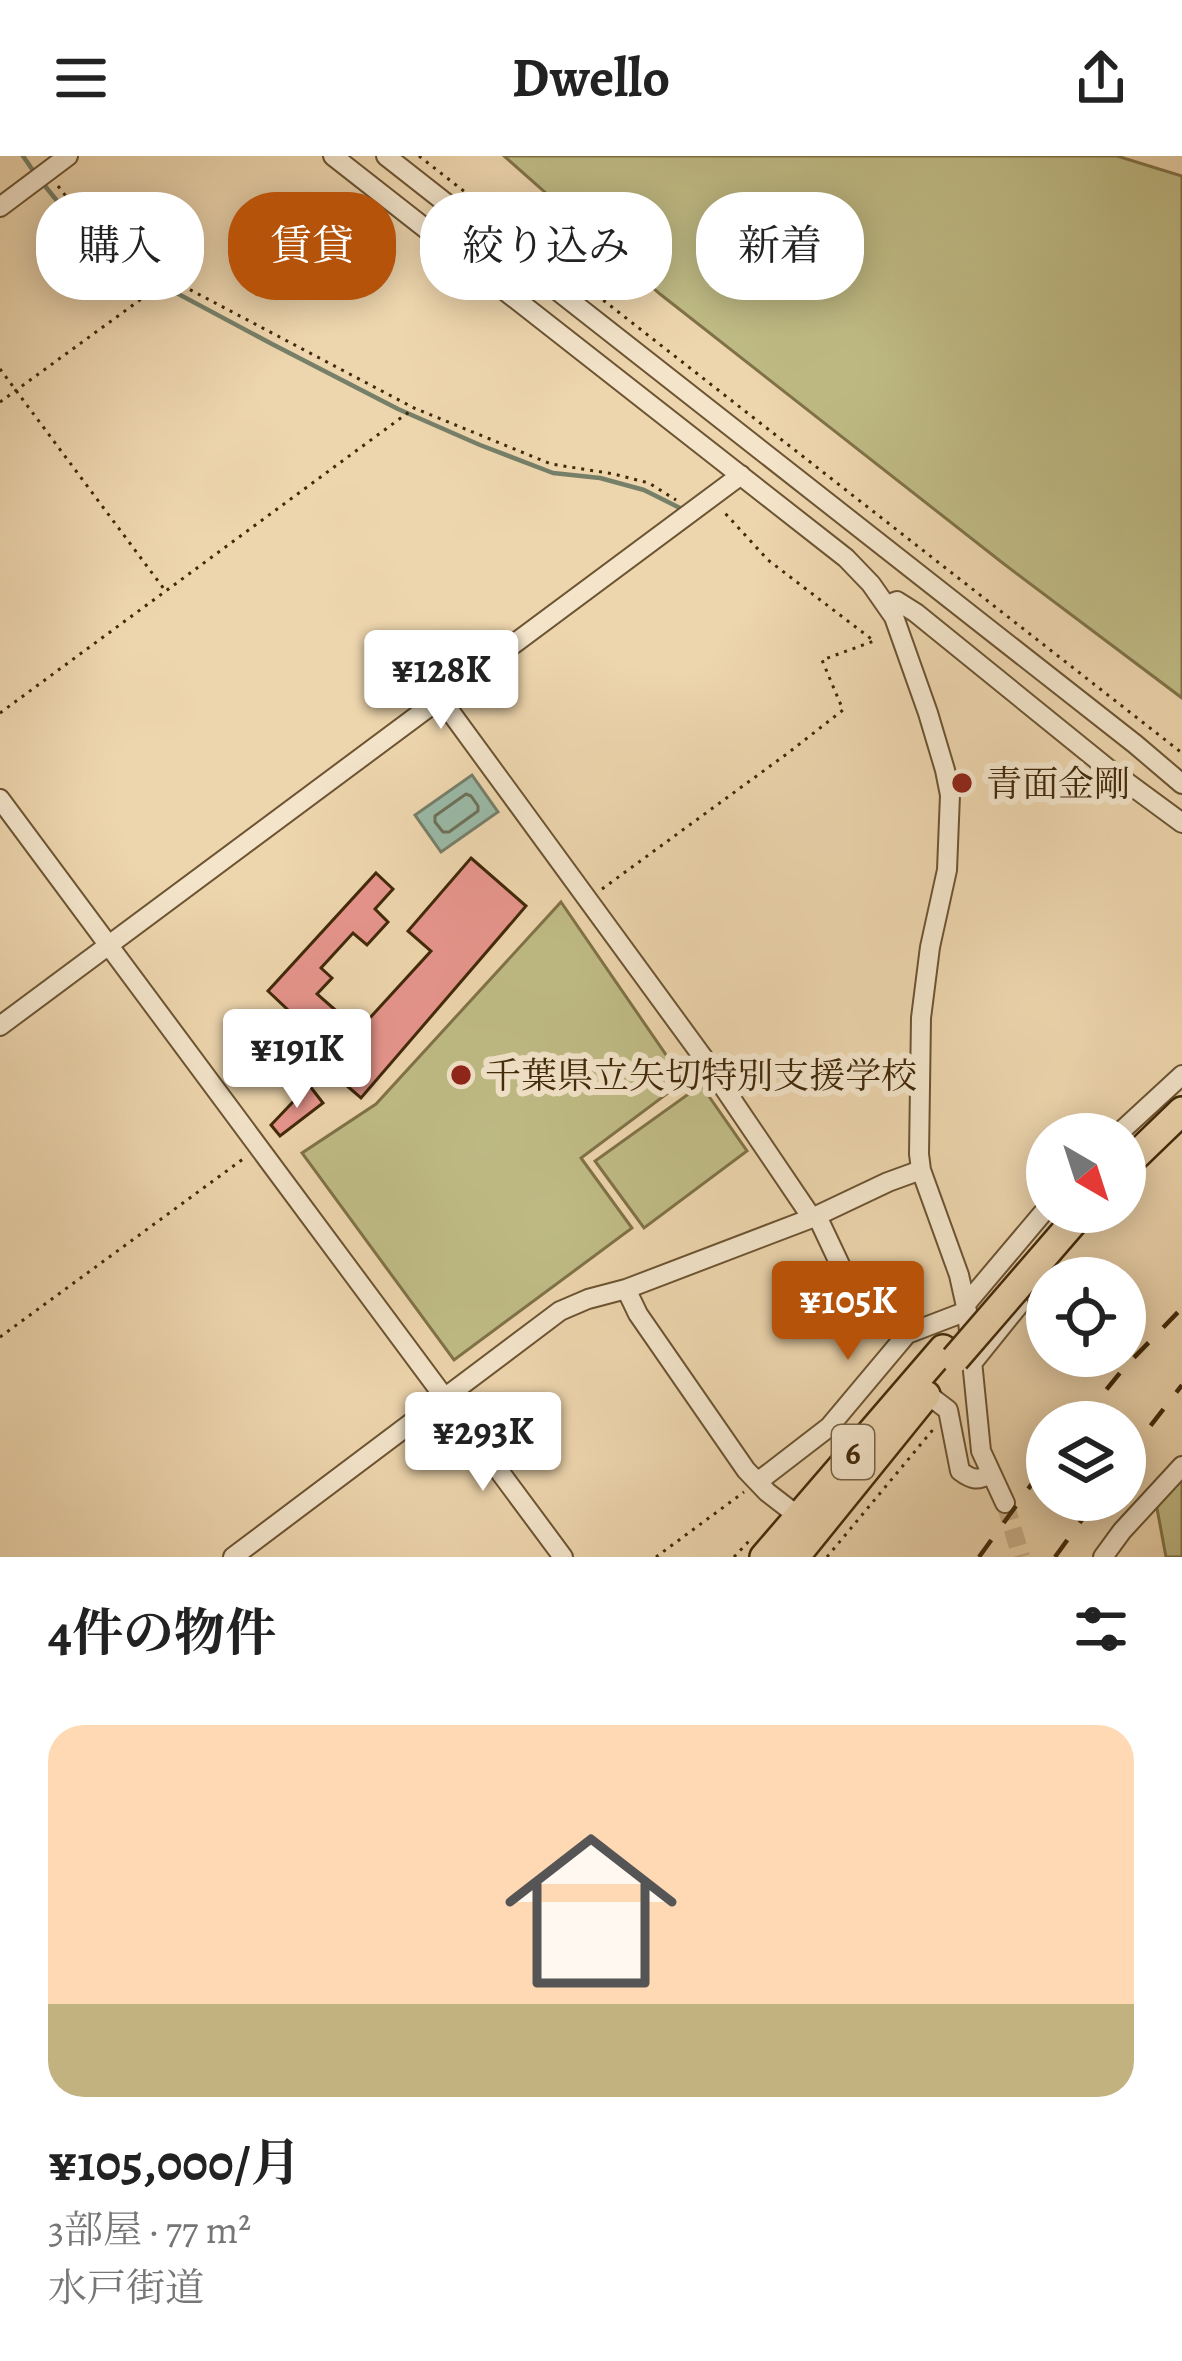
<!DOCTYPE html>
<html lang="ja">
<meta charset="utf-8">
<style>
body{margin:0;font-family:Alegreya,"Noto Serif JP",serif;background:#f6f6f6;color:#222;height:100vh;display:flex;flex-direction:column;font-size:45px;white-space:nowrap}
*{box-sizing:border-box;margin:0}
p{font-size:39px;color:#767676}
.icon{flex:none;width:66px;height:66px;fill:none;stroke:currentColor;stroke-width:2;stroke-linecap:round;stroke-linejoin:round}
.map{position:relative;height:1401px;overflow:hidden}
.drawer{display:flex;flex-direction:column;background:#fff;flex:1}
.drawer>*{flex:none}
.guide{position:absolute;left:36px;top:36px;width:1110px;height:108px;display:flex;gap:24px}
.needle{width:78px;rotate:141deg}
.fabs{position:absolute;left:1026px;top:957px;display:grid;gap:24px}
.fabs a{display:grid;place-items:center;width:120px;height:120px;border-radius:50%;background:#fff;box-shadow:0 6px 30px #0003;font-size:60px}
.price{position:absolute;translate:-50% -102px;padding:0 27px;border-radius:12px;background:#fff;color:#222;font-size:39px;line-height:78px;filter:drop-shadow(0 3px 6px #0008)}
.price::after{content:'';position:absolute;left:50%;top:72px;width:36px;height:27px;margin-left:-18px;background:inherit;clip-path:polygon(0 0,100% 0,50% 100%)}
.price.selected{background:#b45309;color:#fff}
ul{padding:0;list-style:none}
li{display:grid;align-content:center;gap:24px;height:636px;padding:0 48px}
li span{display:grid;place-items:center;height:372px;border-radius:36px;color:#555}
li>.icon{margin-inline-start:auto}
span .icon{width:216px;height:216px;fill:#fffc;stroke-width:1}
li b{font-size:51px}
h2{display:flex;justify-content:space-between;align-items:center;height:144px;padding:0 48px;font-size:51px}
.pill{padding:0 42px;border-radius:48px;background:#fff;box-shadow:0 6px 30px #0003;font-size:42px;line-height:108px}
.pill.selected{background:#b45309;color:#fff}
header{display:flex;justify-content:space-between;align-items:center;height:156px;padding:0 48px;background:#fff;font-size:54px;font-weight:700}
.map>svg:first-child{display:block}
.green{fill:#bfbb85;stroke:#807247;stroke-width:3}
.water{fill:#9ab9a7;stroke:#767f68;stroke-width:3}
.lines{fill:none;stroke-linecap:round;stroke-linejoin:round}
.shore{stroke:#6e7158;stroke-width:3}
.stream{stroke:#767f68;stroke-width:4.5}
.building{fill:#e7958d;stroke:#412909;stroke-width:3}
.minor-tunnel{stroke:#cbb38c;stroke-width:18;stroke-dasharray:18 9;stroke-linecap:butt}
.minor-casing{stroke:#6c5432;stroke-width:22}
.highway-casing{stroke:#412909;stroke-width:32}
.path{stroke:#412909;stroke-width:3;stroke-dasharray:3 6;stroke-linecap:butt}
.minor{stroke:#f3e4ca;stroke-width:18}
.highway{stroke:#edd5ad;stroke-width:27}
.rail{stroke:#412909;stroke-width:4.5;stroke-dasharray:21 21;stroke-linecap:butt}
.highway-bridge-casing{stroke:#412909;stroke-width:32;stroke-linecap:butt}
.highway-bridge{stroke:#edd5ad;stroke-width:27}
.poi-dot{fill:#8f2418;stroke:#f3e4ca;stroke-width:4.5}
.labels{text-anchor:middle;stroke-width:12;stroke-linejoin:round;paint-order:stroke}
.shield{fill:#f3e4ca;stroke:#766143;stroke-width:3}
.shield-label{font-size:33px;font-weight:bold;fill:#412909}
.poi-label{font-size:36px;fill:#412909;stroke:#f3e4ca;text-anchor:start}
</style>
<header><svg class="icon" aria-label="menu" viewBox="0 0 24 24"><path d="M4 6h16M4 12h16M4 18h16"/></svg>Dwello<svg class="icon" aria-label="share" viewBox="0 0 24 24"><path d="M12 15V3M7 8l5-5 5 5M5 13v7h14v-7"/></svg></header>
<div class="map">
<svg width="1182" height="1401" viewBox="0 0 1182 1401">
<rect width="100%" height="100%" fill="#edd5ad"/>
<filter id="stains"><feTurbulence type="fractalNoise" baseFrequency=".00167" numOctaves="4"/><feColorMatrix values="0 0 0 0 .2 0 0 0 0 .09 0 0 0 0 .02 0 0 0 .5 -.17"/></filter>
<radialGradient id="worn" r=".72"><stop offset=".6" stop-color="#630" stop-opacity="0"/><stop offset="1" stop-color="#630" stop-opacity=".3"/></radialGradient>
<path class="green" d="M504,0H1117L1182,20V542L1004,408L660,138Z
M561,746L684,925L581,1002L632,1072L454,1204L302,997L376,948Z
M701,929L747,995L644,1072L595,1005Z
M1182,1320V1401H1166L1156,1347Z"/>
<path class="water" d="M472,619L498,656L441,696L415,659Z"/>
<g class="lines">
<path class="shore" d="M466,638L471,640L478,650V655L449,676H443L435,666V660Z"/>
<path class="stream" d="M23,0L34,16
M41,25L83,77L113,103L272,188L398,253L480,289L553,317L600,322L644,334L682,353"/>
</g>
<path class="building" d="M471,702L526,750L361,942L325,911L431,795L408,775Z
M376,717L393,733L375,753L388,766L367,789L353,777L321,812L332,822L317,838L341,859L315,889L281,859L287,853L268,835Z
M309,929L323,947L280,980L271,969Z"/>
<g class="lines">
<path class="minor-tunnel" d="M1005,1347L1021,1401"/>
<g class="minor-casing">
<path id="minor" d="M333,0L846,402L871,428L894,461L928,557L945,614L950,639L947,714L930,791L921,862L919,998L921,1014L959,1119L967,1155L981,1295L1005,1347
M386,0L1135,588L1182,628
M0,51L68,0
M887,449L897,445L916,457L1106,611L1182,667
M441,543L705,904L812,1062
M0,643L563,1401
M0,870L741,319
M1118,978L1182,919
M817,1060L868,1168
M626,1133L638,1158L746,1314L767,1336L798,1360
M966,1148L1047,1052
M973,1206L1019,1149
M927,1238L948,1254L960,1315C972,1324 978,1325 990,1318
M764,1321L829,1271L907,1178L967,1155
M233,1401L560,1155L588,1143L626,1133L812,1062L888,1026L921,1014
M1103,1401L1122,1375L1182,1310"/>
</g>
<g class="highway-casing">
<path id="highway" d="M1125,1010L1182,955
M764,1401L943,1193
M795,1401L926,1239"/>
</g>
<path class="path" d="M419,0L1182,597
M58,30L98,81L115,94L414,252L551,308L614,318L649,327L676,344
M0,213L164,433
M0,246L155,133L161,121
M0,557L413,253
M602,733L788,597L843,554L822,504L874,485L768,404L724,356
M0,1181L243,1003
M656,1401L744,1336
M734,1401L749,1385
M827,1401L936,1270"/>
<use href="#minor" class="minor"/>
<use href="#highway" class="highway"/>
<path class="rail" d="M1080,1266L1124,1212L1182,1152
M1125,1303L1182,1229
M979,1401L1047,1307
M1055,1401L1096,1344"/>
<g class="highway-bridge-casing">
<path id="highway-bridge" d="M955,1203L1082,1056"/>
</g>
<use href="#highway-bridge" class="highway-bridge"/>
</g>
<g class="poi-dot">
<circle cx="962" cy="627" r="12"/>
<circle cx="461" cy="919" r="12"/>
</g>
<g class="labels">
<rect class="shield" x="832" y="1269" width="42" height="54" rx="9"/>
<g class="shield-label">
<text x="853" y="1308">6</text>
</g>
<g class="poi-label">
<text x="986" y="640">青面金剛</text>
<text x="485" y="932">千葉県立矢切特別支援学校</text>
</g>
</g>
<rect width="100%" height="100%" filter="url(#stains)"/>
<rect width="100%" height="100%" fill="url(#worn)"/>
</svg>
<div class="fabs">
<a><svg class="needle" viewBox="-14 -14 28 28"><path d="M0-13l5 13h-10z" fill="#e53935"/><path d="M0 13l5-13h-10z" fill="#767676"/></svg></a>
<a><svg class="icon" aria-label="locate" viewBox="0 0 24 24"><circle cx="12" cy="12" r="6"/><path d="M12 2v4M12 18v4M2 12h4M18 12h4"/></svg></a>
<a><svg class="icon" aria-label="layers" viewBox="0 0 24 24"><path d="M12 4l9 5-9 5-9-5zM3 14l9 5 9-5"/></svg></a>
</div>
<b class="price" style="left:441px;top:576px">¥128K</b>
<b class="price" style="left:297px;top:955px">¥191K</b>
<b class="price selected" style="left:848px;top:1207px">¥105K</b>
<b class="price" style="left:483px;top:1338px">¥293K</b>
<div class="guide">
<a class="pill">購入</a>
<a class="pill selected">賃貸</a>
<a class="pill">絞り込み</a>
<a class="pill">新着</a>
</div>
</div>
<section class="drawer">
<h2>4件の物件<svg class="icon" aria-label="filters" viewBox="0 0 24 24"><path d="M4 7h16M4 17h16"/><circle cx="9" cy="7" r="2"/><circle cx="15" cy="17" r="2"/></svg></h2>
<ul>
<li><span style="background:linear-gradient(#ffd9b3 75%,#c2b280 0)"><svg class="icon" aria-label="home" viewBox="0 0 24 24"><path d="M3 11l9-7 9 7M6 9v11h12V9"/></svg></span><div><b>¥105,000/月</b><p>3部屋 · 77 m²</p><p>水戸街道</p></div></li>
</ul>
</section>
